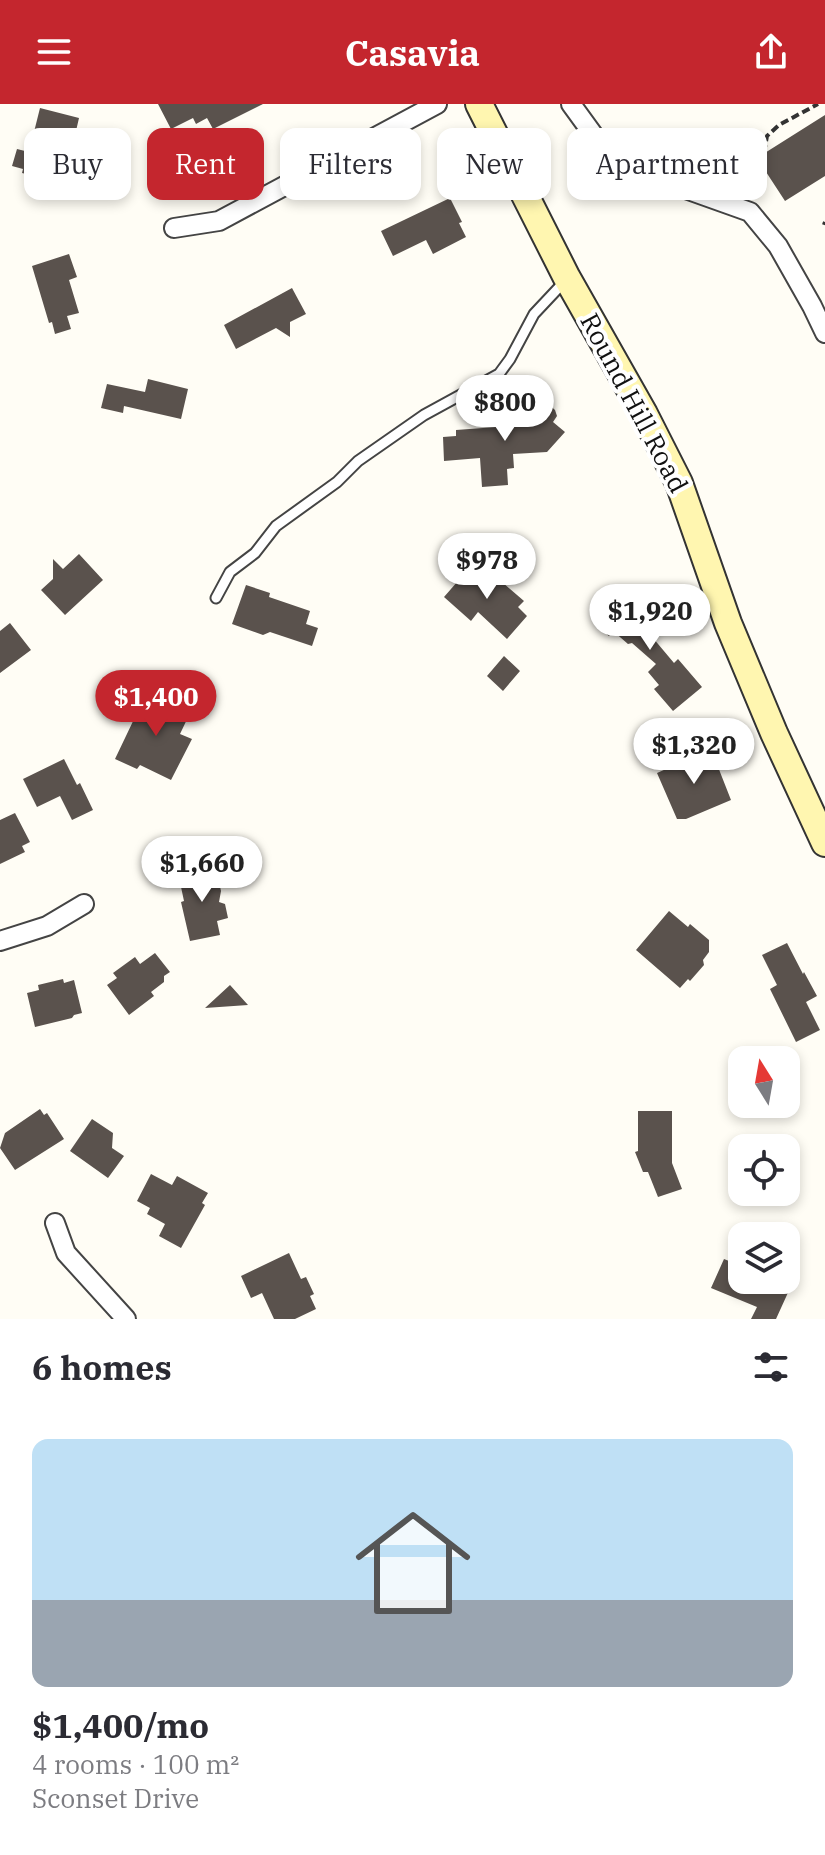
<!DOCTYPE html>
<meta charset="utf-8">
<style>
body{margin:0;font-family:"IBM Plex Serif",serif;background:#f2f2f3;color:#2b2b33;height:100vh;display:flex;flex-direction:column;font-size:30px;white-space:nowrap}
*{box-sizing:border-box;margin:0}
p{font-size:26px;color:#7c7c81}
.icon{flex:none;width:44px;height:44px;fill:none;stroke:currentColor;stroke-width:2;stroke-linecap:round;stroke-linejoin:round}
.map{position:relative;height:1215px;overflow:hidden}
.drawer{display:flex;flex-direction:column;background:#fff;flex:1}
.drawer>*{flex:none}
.guide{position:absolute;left:24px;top:24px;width:778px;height:72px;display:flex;gap:16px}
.needle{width:52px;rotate:349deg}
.controls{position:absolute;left:728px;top:942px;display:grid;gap:16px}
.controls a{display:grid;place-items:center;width:72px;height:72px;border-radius:16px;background:#fff;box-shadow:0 4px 12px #0003;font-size:40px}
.price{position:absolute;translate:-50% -68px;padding:0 18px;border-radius:28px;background:#fff;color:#222;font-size:26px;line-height:52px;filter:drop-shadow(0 2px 4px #0008)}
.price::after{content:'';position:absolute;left:50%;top:48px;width:24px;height:18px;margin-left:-12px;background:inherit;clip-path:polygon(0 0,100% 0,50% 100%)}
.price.on{background:#c4262e;color:#fff}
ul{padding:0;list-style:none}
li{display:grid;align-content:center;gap:16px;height:424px;padding:0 32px}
li span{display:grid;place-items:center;height:248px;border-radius:16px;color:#555}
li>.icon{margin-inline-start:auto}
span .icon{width:144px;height:144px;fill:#fffc;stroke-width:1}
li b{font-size:34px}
h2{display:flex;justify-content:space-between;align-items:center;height:96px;padding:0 32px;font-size:34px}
.tag{padding:0 28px;border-radius:16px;background:#fff;box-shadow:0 4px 12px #0003;font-size:28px;line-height:72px}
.tag.on{background:#c4262e;color:#fff}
header{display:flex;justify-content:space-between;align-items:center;height:104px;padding:0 32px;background:#c4262e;color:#fff;font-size:36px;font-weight:700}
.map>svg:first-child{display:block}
.building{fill:#5a524d}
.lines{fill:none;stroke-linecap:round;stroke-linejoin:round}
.lane-casing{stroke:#444;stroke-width:13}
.street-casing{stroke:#444;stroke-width:22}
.secondary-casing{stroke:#333;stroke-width:30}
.path{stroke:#333;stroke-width:4;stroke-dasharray:8 4;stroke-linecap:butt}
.lane{stroke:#fff;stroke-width:9}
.street{stroke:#fff;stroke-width:18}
.secondary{stroke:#fff6b0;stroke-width:26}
.labels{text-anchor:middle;stroke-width:8;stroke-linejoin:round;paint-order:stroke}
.street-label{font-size:26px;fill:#111;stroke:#fff}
</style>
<header><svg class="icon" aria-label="menu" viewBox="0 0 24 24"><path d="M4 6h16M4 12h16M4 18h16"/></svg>Casavia<svg class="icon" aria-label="share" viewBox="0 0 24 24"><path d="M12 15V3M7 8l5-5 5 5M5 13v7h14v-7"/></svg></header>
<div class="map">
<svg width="825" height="1215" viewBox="0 0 825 1215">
<rect width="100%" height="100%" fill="#fffdf5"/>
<path class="building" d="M158,0H263L213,25L207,14L196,20L193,14L171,25Z
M40,4L79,14L73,40L65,38L55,77L22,69L23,65L12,62L17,45L29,48Z
M825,11V72L785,97L757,54Z
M450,94L462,118L459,119L466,133L433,150L426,136L393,152L381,127Z
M69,150L77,173L69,176L79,209L67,212L71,225L55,230L52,218L49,219L32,162Z
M292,184L306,210L290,218V233L276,224L236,245L224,221Z
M148,275L188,285L181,315L124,302L123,309L101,304L107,280L145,288Z
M533,296L540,300L544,296L555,306L557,312L553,318L565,328L547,348L513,350L514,364L507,365L508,381L482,383L480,354L444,357L443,333L456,332V326L523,321L522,310Z
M79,450L103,476L65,511L41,486L53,475V455L63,465Z
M471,462L490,478L495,472L524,497L518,503L527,512L507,535L478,508L471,517L444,493Z
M246,481L270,489L269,493L310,507L306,520L318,524L312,542L270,528L263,531L232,520Z
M622,490L639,504L637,506L646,515L643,518L657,530L653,534L674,559L678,555L702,583L673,607L654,585L659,581L648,568L656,560L632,539L628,540L613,527L609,532L595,521Z
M10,519L31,546L0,569V527Z
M504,552L520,567L503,587L487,572Z
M146,590L160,596L161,594L190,609L180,630L192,635L171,676L140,661L137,665L115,655Z
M711,645L731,696L686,715H677L657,669Z
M64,655L77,681L80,679L93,706L72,716L60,692L37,703L23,675Z
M15,709L30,738L22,742L25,748L0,760V716Z
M206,764L208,775L218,773L221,787L219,798L225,800L228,814L217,817L220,831L190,837L181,798L184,797L178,769Z
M669,807L688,823L690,820L709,836V848L703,856L704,861L690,877L688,875L680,884L636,846Z
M787,839L803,870L804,868L817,892L806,898L820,926L796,938L770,885L777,881L762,851Z
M155,849L170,868L164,872V878L151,888L154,892L129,911L107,881L117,874L113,869L135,853L140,860Z
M63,875L64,879L74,876L82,909L74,911L72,914L35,923L27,889L39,886L38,881Z
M230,881L248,901L205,904Z
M40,1005L44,1011L47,1009L64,1035L15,1066L0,1044L5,1029Z
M638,1007H672V1059L682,1085L658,1093L648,1068H643L635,1048L638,1047Z
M92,1015L113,1029L112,1044L124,1052L108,1074L70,1047Z
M151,1070L172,1081L177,1072L208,1089L202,1099L205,1101L181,1144L159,1132L165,1120L147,1110L150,1104L137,1097Z
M289,1149L301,1175L306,1173L314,1190L310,1192L316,1205L295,1215H274L262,1189L251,1194L241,1172Z
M724,1155L739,1161L736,1168L742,1171V1176H753L770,1184L773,1176H778L791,1182L776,1215H751L757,1203L711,1184Z"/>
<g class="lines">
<g class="lane-casing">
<path id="lane" d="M216,494L230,468L255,449L276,422L337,378L358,357L424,311L499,270L510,255L534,210L565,177"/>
</g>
<g class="street-casing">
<path id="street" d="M571,0L603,44L677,82L750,108L778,142L812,202L825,229
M174,124L219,117L437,0
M0,837L47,822L84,800
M55,1119L66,1149L126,1215"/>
</g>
<g class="secondary-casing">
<path id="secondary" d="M479,0L567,174L644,310L679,379L728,519L774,629L825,739"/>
</g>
<path class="path" d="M764,49L767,32L779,21L818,0
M824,121L825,118"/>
<use href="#lane" class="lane"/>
<use href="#street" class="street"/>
<use href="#secondary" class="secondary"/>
</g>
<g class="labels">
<g class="street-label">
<text transform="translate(634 299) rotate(62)" y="9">Round Hill Road</text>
</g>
</g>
</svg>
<div class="controls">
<a><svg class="needle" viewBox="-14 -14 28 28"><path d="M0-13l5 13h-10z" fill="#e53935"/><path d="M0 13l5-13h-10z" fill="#7c7c81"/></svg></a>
<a><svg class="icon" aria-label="locate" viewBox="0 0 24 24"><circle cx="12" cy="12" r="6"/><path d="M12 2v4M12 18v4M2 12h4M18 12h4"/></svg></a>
<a><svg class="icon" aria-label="layers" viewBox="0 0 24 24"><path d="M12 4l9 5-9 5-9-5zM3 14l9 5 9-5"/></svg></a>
</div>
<b class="price" style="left:505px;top:339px">$800</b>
<b class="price" style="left:487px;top:497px">$978</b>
<b class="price" style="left:650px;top:548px">$1,920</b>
<b class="price on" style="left:156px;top:634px">$1,400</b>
<b class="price" style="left:694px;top:682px">$1,320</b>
<b class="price" style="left:202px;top:800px">$1,660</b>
<div class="guide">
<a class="tag">Buy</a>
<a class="tag on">Rent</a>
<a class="tag">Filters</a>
<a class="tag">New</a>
<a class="tag">Apartment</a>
</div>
</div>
<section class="drawer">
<h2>6 homes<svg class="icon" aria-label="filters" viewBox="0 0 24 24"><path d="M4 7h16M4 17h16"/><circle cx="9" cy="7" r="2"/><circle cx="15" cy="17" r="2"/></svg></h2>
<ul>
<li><span style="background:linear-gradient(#bfe0f5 65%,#9aa5b1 0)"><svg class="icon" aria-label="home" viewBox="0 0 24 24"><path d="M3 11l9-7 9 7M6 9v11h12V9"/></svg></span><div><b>$1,400/mo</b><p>4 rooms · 100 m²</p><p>Sconset Drive</p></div></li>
</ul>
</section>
